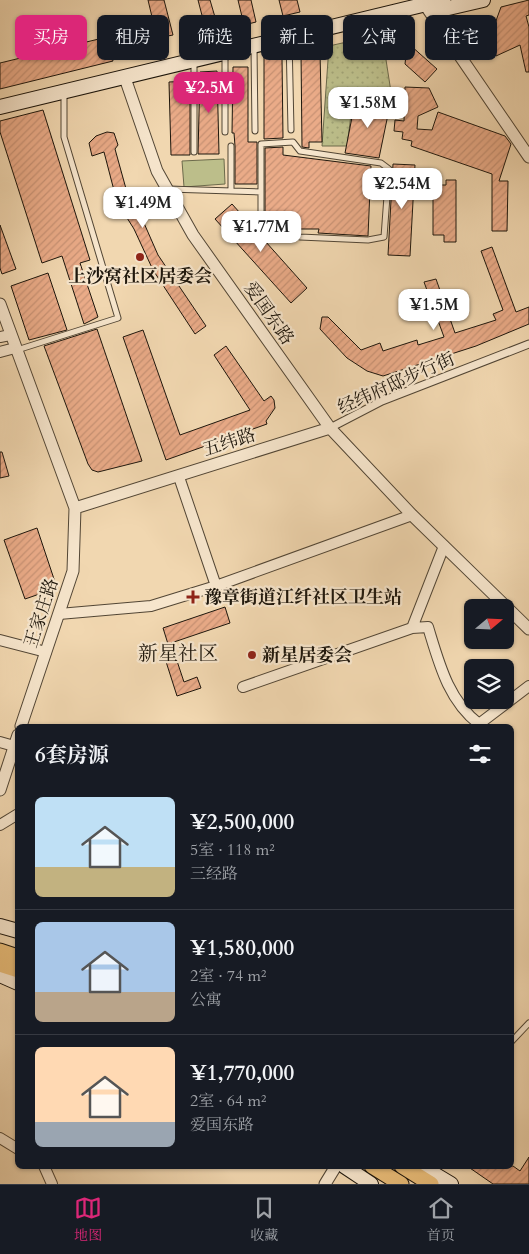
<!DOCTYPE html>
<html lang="zh">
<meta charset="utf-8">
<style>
body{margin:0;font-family:Cardo,"Noto Serif SC",serif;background:#20242c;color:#f1f3f6;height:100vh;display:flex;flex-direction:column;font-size:19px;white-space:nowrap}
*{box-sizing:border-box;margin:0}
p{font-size:16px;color:#9ea1a6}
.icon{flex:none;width:28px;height:28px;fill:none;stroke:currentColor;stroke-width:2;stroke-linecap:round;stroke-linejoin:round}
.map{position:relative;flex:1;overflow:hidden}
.panel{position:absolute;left:15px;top:724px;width:499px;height:445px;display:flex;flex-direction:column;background:#171b24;border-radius:8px;box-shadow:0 1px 4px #0004}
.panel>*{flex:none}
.guide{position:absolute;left:15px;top:15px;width:500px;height:45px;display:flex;gap:10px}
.needle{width:32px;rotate:71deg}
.tools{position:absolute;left:464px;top:599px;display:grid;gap:10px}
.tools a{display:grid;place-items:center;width:50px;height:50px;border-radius:8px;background:#171b24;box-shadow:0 1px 4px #0004;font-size:25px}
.price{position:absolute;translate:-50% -42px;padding:0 11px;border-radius:10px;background:#fff;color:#222;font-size:16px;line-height:32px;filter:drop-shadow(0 1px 2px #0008)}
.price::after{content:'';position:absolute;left:50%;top:30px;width:15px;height:11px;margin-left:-8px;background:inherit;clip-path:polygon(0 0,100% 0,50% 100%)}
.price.current{background:#db2777;color:#fff}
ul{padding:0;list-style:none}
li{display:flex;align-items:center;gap:15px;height:125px;padding:0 20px}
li+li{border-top:1px solid #363941}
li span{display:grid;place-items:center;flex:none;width:140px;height:100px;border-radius:8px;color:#555}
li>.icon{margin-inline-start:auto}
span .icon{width:60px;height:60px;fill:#fffc;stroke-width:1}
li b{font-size:21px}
h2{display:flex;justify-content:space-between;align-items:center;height:60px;padding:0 20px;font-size:21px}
.tag{padding:0 18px;border-radius:8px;background:#171b24;box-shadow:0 1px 4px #0004;font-size:18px;line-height:45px}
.tag.current{background:#db2777;color:#fff}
.menu{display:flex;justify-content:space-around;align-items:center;height:70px;border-top:1px solid #363941;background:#171b24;font-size:14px;color:#9ea1a6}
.menu a{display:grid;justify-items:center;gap:2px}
.menu .current{color:#db2777}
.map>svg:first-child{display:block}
.grass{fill:#bcbe8a;stroke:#6c6a4b}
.park{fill:url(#park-dots);stroke:#6c6a4b}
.building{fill:url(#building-hatch);stroke:#1d160c}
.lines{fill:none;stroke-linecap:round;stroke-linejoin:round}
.service-casing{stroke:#524635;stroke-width:7}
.pedestrian-casing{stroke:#524635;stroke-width:9}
.minor-casing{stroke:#524635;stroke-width:12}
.tertiary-casing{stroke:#524635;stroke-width:13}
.secondary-casing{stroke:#1d160c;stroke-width:16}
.primary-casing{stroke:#1d160c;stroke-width:17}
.service{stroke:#f6e5cc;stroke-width:5}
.pedestrian{stroke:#f6e5cc;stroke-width:7}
.minor{stroke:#f6e5cc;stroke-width:10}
.tertiary{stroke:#f6e5cc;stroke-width:11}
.secondary{stroke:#f6e5cc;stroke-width:14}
.primary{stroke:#e8bc78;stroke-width:15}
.poi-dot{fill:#8f2418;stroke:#f6e5cc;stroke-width:2}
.labels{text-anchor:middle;stroke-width:4.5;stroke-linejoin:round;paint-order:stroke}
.poi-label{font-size:18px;font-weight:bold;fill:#1d160c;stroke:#f6e5cc;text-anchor:start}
.street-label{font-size:18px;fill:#1d160c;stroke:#f6e5cc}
.quarter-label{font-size:20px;fill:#1d160c;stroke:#f6e5cc}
</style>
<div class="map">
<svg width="529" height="1184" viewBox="0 0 529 1184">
<defs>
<pattern id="park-dots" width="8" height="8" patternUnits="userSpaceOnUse" patternTransform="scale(1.25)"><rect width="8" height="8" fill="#bcbe8a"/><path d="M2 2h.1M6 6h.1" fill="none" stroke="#a1a376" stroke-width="1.8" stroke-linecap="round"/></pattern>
<pattern id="building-hatch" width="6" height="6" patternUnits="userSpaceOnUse" patternTransform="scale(1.25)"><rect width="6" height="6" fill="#eaab88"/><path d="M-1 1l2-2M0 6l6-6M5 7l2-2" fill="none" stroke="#c89274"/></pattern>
</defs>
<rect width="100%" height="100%" fill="#f1d7b0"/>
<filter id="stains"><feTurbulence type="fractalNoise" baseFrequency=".004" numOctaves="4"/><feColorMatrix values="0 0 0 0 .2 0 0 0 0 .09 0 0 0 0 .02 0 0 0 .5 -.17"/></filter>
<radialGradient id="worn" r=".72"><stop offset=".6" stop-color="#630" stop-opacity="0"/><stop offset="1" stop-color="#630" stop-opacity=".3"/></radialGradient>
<path class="grass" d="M224,159L225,184L184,187L182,161Z"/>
<path class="park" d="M382,34L391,92L353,99L347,146H322L329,46Z"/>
<path class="building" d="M148,0H164L173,35L157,38Z
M198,0H210L217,24L205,27Z
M238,0H251L256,22L244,25Z
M279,0H297L300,12L283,16Z
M529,0V15L526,16L529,27V72H526L520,45L496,56L489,40L501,7Z
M406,28L410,45L437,69L425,82L405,64L406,55L397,54L392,31Z
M107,37L113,61L0,89V63Z
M301,52H320L322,142H309V148L302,147Z
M264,57L282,58L283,138L264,139Z
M233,67H248V142H257V184H235V146L234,133H232Z
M217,71L219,154H198L200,72Z
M190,81V155H171L169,82Z
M405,87L429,88L438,107L418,116L417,129L432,130L438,112L505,136L511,144L499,181H508L507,231H492V174L411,146L412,141L402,139L403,132L394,131L395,120L404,121Z
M374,96L391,100L379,158L345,153L354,107L371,110Z
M43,110L90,260L80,263L98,317L84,324L62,256L42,263L0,132V121Z
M107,132L114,133L118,145L115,149L128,196L140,214L158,255L206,326L195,334L153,270L134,229L117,202L104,152L92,156L89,143L96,136Z
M283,147V155L371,166L368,236L318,233L319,229H294L290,226V214L265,212V148Z
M393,164L415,165L410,256L388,255Z
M446,180H456V242H444V235H433V185H446Z
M232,204L307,288L291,303L215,219Z
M0,225L16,269L2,274L0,268Z
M492,247L516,312L529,307V324L476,346L383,376L367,371L347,358L320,329L322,317H328L361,350L380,343L383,351L417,340L418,345L444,337L424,282L436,279L455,333L496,320L493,314L503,310L481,251Z
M48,273L67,330L29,340L11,286Z
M97,329L142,461L98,472L92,470L88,464L44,346Z
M143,330L180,435L250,410L214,355L226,346L264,401L271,396L274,400L275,408L266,421L267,424L166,460L123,337Z
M0,452H2L9,476L0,478Z
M37,528L57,588L25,599L4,540Z
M225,607L230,623L171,643L184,682L197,677L201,688L177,696L161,646L168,644L163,628Z
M529,1157V1184H493L467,1166H513L520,1171Z"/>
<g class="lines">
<g class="service-casing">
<path id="service" d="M289,38L291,130
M254,47L255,131
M225,54V132
M194,62V152
M168,189L261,192V144L293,142L300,151L381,163L389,169L384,237L368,240L300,237L261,214V192
M231,191V146
M17,350L118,318L64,137V94
M511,1042L529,1023"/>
</g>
<g class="pedestrian-casing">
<path id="pedestrian" d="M330,428L382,401L529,344"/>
</g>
<g class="minor-casing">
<path id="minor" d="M0,337L10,335
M0,352L15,348
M179,477L216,586
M59,614L151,606L216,586L412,515
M412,628L428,627C439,663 448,700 479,724L529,686
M0,640L46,652
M243,687L412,628L444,546
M0,742L14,746
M0,825L18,814
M0,1138L18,1149
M44,1166L52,1184"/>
</g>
<g class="tertiary-casing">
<path id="tertiary" d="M423,2L529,157
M125,78L157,171L193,235L330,428L412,515L529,629
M0,304L75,508L73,571L21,726
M75,508L330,428
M0,790L18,735
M325,1184L336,1166"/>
</g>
<g class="secondary-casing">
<path id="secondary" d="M430,6L440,10L483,0
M0,107L443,0
M0,926L18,931
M0,975L18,983
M344,1166L371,1184
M421,1166L451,1184"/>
</g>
<g class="primary-casing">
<path id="primary" d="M0,951L18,957
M0,964L18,970
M372,1166L401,1184
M402,1166L431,1184"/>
</g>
<use href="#service" class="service"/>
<use href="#pedestrian" class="pedestrian"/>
<use href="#minor" class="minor"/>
<use href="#tertiary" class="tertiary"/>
<use href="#secondary" class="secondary"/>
<use href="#primary" class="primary"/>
</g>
<g class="poi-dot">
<circle cx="140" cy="257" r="5"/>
<path d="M190.5 589.5h5v5h5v5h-5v5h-5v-5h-5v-5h5z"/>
<circle cx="252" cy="655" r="5"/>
</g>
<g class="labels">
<g class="poi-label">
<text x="140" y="282" text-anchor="middle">上沙窝社区居委会</text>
<text x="204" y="603">豫章街道江纤社区卫生站</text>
<text x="262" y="661">新星居委会</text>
</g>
<g class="street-label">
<text transform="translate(269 313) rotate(55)" y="6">爱国东路</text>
<text transform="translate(396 383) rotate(-24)" y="6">经纬府邸步行街</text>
<text transform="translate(229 442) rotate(-18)" y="6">五纬路</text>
<text transform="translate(41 613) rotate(-72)" y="6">王家庄路</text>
</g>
<g class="quarter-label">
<text x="178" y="660">新星社区</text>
</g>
</g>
<rect width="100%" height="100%" filter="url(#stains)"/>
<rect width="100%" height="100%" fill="url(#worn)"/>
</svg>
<div class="tools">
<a><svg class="needle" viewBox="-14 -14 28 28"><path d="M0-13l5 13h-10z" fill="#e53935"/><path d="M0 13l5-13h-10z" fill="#9ea1a6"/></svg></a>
<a><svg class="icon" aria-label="layers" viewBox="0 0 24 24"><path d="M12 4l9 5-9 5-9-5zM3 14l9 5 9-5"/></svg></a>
</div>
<b class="price current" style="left:209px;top:114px">¥2.5M</b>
<b class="price" style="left:368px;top:129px">¥1.58M</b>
<b class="price" style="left:402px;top:210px">¥2.54M</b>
<b class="price" style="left:143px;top:229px">¥1.49M</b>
<b class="price" style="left:261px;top:253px">¥1.77M</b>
<b class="price" style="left:434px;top:331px">¥1.5M</b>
<div class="guide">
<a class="tag current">买房</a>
<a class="tag">租房</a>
<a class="tag">筛选</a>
<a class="tag">新上</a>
<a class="tag">公寓</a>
<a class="tag">住宅</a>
</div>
<section class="panel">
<h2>6套房源<svg class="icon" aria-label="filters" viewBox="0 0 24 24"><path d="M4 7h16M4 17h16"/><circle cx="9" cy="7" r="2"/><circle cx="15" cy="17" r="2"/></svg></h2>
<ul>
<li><span style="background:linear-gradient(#bfe0f5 70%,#c2b280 0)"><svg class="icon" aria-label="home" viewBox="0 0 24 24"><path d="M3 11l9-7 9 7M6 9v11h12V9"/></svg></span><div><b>¥2,500,000</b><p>5室 · 118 m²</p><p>三经路</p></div></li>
<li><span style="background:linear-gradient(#a9c7e8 70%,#b9a48a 0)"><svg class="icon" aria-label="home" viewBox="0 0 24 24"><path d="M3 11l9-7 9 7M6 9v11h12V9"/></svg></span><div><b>¥1,580,000</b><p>2室 · 74 m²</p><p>公寓</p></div></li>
<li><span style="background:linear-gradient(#ffd9b3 75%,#9aa5b1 0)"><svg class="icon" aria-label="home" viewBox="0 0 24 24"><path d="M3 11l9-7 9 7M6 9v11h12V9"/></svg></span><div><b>¥1,770,000</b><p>2室 · 64 m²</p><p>爱国东路</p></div></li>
</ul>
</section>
</div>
<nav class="menu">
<a class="current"><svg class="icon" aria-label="map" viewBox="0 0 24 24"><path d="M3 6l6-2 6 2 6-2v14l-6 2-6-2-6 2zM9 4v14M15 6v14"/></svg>地图</a>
<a><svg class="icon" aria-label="saved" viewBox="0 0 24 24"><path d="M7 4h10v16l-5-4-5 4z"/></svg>收藏</a>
<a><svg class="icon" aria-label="home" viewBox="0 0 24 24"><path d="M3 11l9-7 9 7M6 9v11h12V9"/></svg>首页</a>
</nav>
